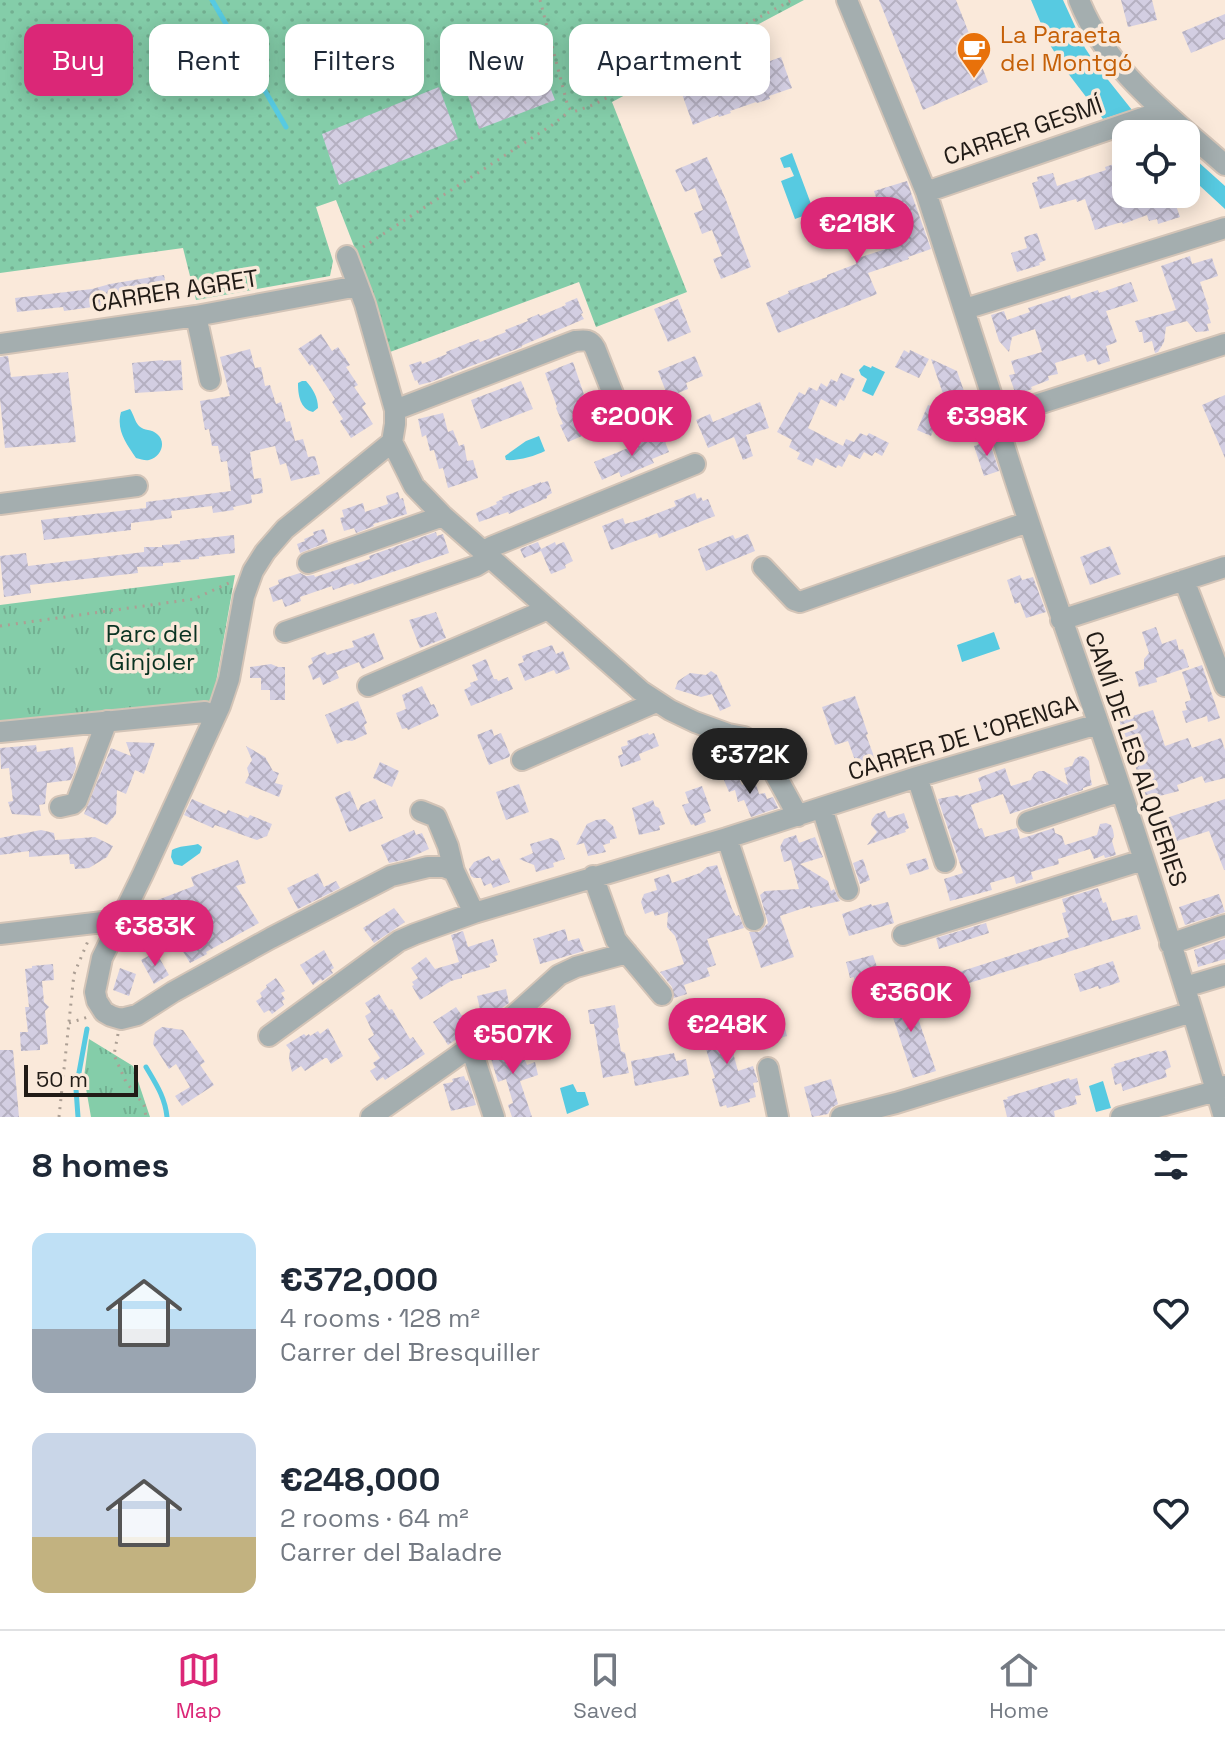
<!DOCTYPE html>
<meta charset="utf-8">
<style>
body{margin:0;font-family:"Space Grotesk",sans-serif;background:#f2f2f3;color:#1f2937;height:100vh;display:flex;flex-direction:column;font-size:30px;white-space:nowrap}
*{box-sizing:border-box;margin:0}
p{font-size:26px;color:#747a83}
.icon{flex:none;width:44px;height:44px;fill:none;stroke:currentColor;stroke-width:2;stroke-linecap:round;stroke-linejoin:round}
.map{position:relative;height:1117px;overflow:hidden}
.sheet{display:flex;flex-direction:column;background:#fff;flex:1}
.sheet>*{flex:none}
.banner{position:absolute;left:24px;top:24px;width:800px;height:72px;display:flex;gap:16px}
.controls{position:absolute;left:1112px;top:120px;display:grid;gap:16px}
.controls a{display:grid;place-items:center;width:88px;height:88px;border-radius:16px;background:#fff;box-shadow:0 4px 20px #0003;font-size:40px}
.scale{position:absolute;left:24px;bottom:20px;width:114px;box-sizing:border-box;padding-left:8px;border:4px solid #211b16;border-top:0;font-size:22px;line-height:28px;white-space:nowrap;color:#211b16;-webkit-text-stroke:6px #fae9da;paint-order:stroke}
.price{position:absolute;translate:-50% -68px;padding:0 18px;border-radius:28px;background:#db2777;color:#fff;font-size:26px;line-height:52px;filter:drop-shadow(0 2px 4px #0008)}
.price::after{content:'';position:absolute;left:50%;top:48px;width:24px;height:18px;margin-left:-12px;background:inherit;clip-path:polygon(0 0,100% 0,50% 100%)}
.price.selected{background:#222;color:#fff}
ul{padding:0;list-style:none}
li{display:flex;align-items:center;gap:24px;height:200px;padding:0 32px}
li span{display:grid;place-items:center;flex:none;width:224px;height:160px;border-radius:16px;color:#555}
li>.icon{margin-inline-start:auto}
span .icon{width:96px;height:96px;fill:#fffc;stroke-width:1}
li b{font-size:34px}
h2{display:flex;justify-content:space-between;align-items:center;height:96px;padding:0 32px;font-size:34px}
.tag{padding:0 28px;border-radius:16px;background:#fff;box-shadow:0 4px 20px #0003;font-size:28px;line-height:72px}
.tag.selected{background:#db2777;color:#fff}
.tab-bar{display:flex;justify-content:space-around;align-items:center;height:112px;border-top:2px solid #e0e1e3;background:#fff;font-size:22px;color:#747a83}
.tab-bar a{display:grid;justify-items:center;gap:4px}
.tab-bar .selected{color:#db2777}
.map>svg:first-child{display:block}
.grass{fill:url(#grass-dots)}
.park{fill:url(#park-tufts)}
.water{fill:#57cae1}
.lines{fill:none;stroke-linecap:round;stroke-linejoin:round}
.stream{stroke:#57cae1;stroke-width:5}
.building{fill:url(#building-cross-hatch)}
.minor-casing{stroke:#d3c4b7;stroke-width:24}
.path{stroke:#ac9f94;stroke-width:3;stroke-dasharray:2 6;stroke-linecap:butt}
.minor{stroke:#a4aeaf;stroke-width:20}
.labels{text-anchor:middle;stroke-width:7;stroke-linejoin:round;paint-order:stroke}
.food-label{font-size:24px;fill:#c56008;stroke:#fae9da;text-anchor:start}
.street-label{font-size:24px;fill:#211b16;stroke:#fae9da}
.park-label{font-size:24px;fill:#0a3322;stroke:#fae9da}
</style>
<div class="map">
<svg width="1225" height="1117" viewBox="0 0 1225 1117">
<defs>
<pattern id="grass-dots" width="8" height="8" patternUnits="userSpaceOnUse" patternTransform="scale(2)"><rect width="8" height="8" fill="#84cda9"/><path d="M2 2h.1M6 6h.1" fill="none" stroke="#72af91" stroke-width="1.8" stroke-linecap="round"/></pattern>
<pattern id="park-tufts" width="24" height="20" patternUnits="userSpaceOnUse" patternTransform="scale(2)"><rect width="24" height="20" fill="#84cda9"/><path d="M3 7l-1-3M5 7V3M7 7l1-3M15 17l-1-3M17 17v-4M19 17l1-3" fill="none" stroke="#72af91"/></pattern>
<pattern id="building-cross-hatch" width="8" height="8" patternUnits="userSpaceOnUse" patternTransform="scale(2)"><rect width="8" height="8" fill="#d3cee2"/><path d="M0 0l8 8M0 8l8-8" fill="none" stroke="#b5b0c1"/></pattern>
</defs>
<rect width="100%" height="100%" fill="#fae9da"/>
<path class="grass" d="M0,0H804L612,102L687,292L596,327L579,282L390,352L377,305L336,200L316,207L333,261L330,276L196,300L183,248L0,273Z"/>
<path class="park" d="M235,575L212,705L0,725V605Z
M89,1039L133,1066L150,1117H91L84,1077Z"/>
<path class="water" d="M1031,0H1063L1085,48L1097,66L1132,110L1103,119L1067,72L1050,45Z
M1186,151L1225,186V209L1186,173Z
M792,153L814,212L795,219L781,181L794,176L790,167L784,168L780,158Z
M864,365L871,368L872,366L885,372L873,396L862,391L867,379L861,375L859,370Z
M302,381H306C313,389 318,397 318,408L313,412C300,409 298,395 298,383Z
M130,409C134,415 135,422 139,426C144,431 152,429 157,434C167,442 161,457 149,460C145,461 141,459 136,458C126,443 116,430 121,412Z
M539,436L545,451C535,456 518,461 506,460L505,456L526,441Z
M994,632L1000,649L962,662L957,645Z
M198,844L202,847L200,853L182,866L174,864L171,857L172,850C178,846 190,846 198,844Z
M1103,1081L1111,1108L1096,1112L1089,1086Z
M573,1084L577,1092H585L589,1105L567,1114L560,1088Z"/>
<g class="lines">
<path class="stream" d="M212,0L286,127
M146,1067C156,1084 165,1097 167,1117
M78,1117L76,1089L87,1029"/>
</g>
<path class="building" d="M879,0H956L988,82L923,110Z
M1121,0H1152L1157,20L1128,27Z
M1225,14V39L1191,53L1182,32Z
M535,48L555,100L479,129L462,78Z
M781,57L792,88L769,96L770,99L757,103L756,102L730,111L731,113L719,117L718,115L693,125L682,94Z
M439,87L458,139L339,185L322,134Z
M707,157L726,200L751,267L721,279L713,259L722,256L712,230L702,234L694,213L703,210L695,188L685,192L675,170Z
M1126,160V200L1144,194H1165L1167,199L1173,197L1180,217L1158,224L1157,219L1149,221L1147,215L1123,224L1122,222L1095,230L1085,199L1077,202L1076,199L1040,209L1032,183L1038,181L1037,177L1053,173L1057,186L1106,170L1105,167Z
M907,181L931,249L908,257L909,259L868,273L877,294L778,333L766,303L789,293L788,291L827,277V275L856,264L855,259L892,247L874,191Z
M1037,233L1046,260L1039,263L1040,265L1017,272L1011,253L1027,248L1024,237Z
M1190,256L1192,264L1212,258L1218,276L1200,282L1209,309L1207,310L1211,323L1207,324L1209,331L1196,332L1187,321L1166,327L1164,342L1158,352L1155,353L1152,341L1144,343L1142,332H1139L1135,321L1176,310L1161,266Z
M164,275L168,296L112,302L107,305L64,311L63,307L17,312L15,298L92,289L110,284Z
M1131,282L1138,301L1106,311L1117,342L1106,346L1110,361L1098,365L1096,359L1087,362L1084,354L1055,363L1058,374L1048,376L1049,380L1031,387L1032,389L1016,395L1009,375L1015,374L1011,361L1042,352L1035,329L1012,337L1009,352L999,341L991,315L1004,311L1007,320L1030,312L1028,308L1047,302L1070,295L1071,299L1098,290L1099,293Z
M577,298L583,313L581,314L584,319L521,346L522,347L463,369L431,382L419,385L417,380L415,381L409,365L421,361L422,364L447,354L446,352L468,343L479,339L480,342L506,332L505,330L528,321L527,319L539,314L540,316L566,305L565,303Z
M678,299L691,332L668,342L654,309Z
M321,334L332,351L338,347L350,365L346,367L358,385L354,387L366,404L362,407L373,424L351,438L340,421L343,419L332,402L335,399L312,364L310,366L298,349Z
M250,349L255,368L261,367L265,386L270,385L276,404L281,402L286,422L290,421L295,441L303,439L308,457L315,456L320,474L291,481L286,463L280,465L275,446L250,452L254,479L261,478L263,493L251,495L252,503L233,507L234,510L213,513L212,506L171,511L172,518L131,523V530L44,540L41,520L146,508V502L231,491L227,461L221,462L218,446H212L209,429L205,430L200,401L230,396L220,357Z
M904,350L909,353L910,350L929,359L919,378L895,367Z
M8,356L11,377L68,372L76,442L5,448L0,399V357Z
M695,356L703,376L686,383L688,389L668,397L658,371Z
M931,359L957,371L965,394L959,393L950,414Z
M163,360V361L181,360L183,390L135,393L132,363Z
M573,362L596,430L568,442L560,425L563,424L556,408L557,407L545,373Z
M841,373L855,379L844,401L840,399L836,407L821,399L808,428L843,446L846,439L854,442L860,433L867,436L869,433L889,443L882,456L875,452L872,456L864,452L860,459L849,454L842,467L838,465L836,468L816,458L812,466L797,459L800,453L789,447L792,440L777,432L799,392L805,395L809,387L817,391L821,383L827,387L831,379L837,382Z
M521,381L533,409L481,429L471,400Z
M1225,395V458L1202,405Z
M760,402L769,428L746,435L753,456L743,460L734,437L708,448L696,420L710,414L713,422Z
M928,405L941,410L931,436L917,430Z
M443,413L448,432L453,430L459,446L464,444L467,461L473,460L478,478L448,488L443,468L439,469L434,450L430,451L426,435L422,437L418,419Z
M662,434L669,452L652,459L654,463L621,477L619,472L602,480L594,462Z
M993,439L992,449L999,471L984,476L974,446Z
M548,481L552,493L547,496V498L509,514L508,512L479,522L476,513L497,504L496,502L503,499L502,497L541,482V483Z
M398,492L400,499L403,498L407,514L373,524L374,526L356,533L354,528L344,531L340,518L344,517L342,510L363,503L365,512L388,504L386,496Z
M695,493L697,499L701,497L703,501L708,499L715,516L659,538L657,533L611,550L602,526L623,518L625,524L640,520L676,506L674,501Z
M324,529L328,542L300,553L297,544L305,541L304,539L314,535L313,532Z
M436,532L437,536L443,534L449,553L354,585L353,583L333,590L332,586L300,597L301,601L285,607L282,599L273,602L269,588L279,584L278,580L300,573L306,576L314,575L315,577L370,559L369,556Z
M748,534L755,551L706,571L698,549L733,535L735,539Z
M234,535L235,553L199,557V559L180,560L181,562L163,563V566L137,567L138,573L30,585L31,593L4,597L0,556L26,553L28,566L144,552V547H162V545L180,544V541Z
M538,542L541,549L555,542L556,545L564,542L573,561L565,565L566,568L551,574L541,551L524,558L520,549Z
M1110,546L1121,574L1090,585L1080,557Z
M1020,575L1022,580L1033,577L1046,612L1026,618L1020,602L1015,604L1007,580Z
M436,612L446,638L420,648L409,620Z
M1156,627L1162,644L1176,639L1179,650L1183,649L1189,667L1156,678L1157,682L1139,687L1135,672L1144,669V659L1149,653L1142,632Z
M374,633L384,659L362,669L359,662L336,671L339,678L323,685L320,677L313,680L308,666L313,663L311,658L325,652L327,655L354,647L352,641Z
M552,645L556,654L563,651L570,669L556,674L554,670L525,681L518,664L524,662L522,656Z
M486,659L494,679H497L498,681L508,677L513,689L471,706L464,690L471,686L470,683L478,680L472,665Z
M271,664L278,667H285V700H270V690H261V678H250V667Z
M1202,665L1220,718L1208,722L1207,716L1186,723L1182,711L1187,710L1185,702L1191,700L1182,672Z
M711,671L717,675L731,706L720,711L712,694L701,697L675,689L678,681L690,673L706,675Z
M422,686L431,705L434,704L439,716L408,730L407,728L402,729L396,713L406,709L402,695Z
M855,696L868,734L866,735L878,767L860,774L848,741L835,745L822,707Z
M358,701L367,723L364,725L367,734L352,741L346,740L337,744L325,715Z
M1153,710L1165,746L1188,738L1192,748L1221,738L1225,750V778L1205,783L1202,776L1177,785L1179,791L1144,800L1130,745L1127,746L1119,720Z
M492,729L494,736L501,733L510,755L509,757L489,765L477,735Z
M648,733L649,735L654,733L659,746L639,754L641,760L621,767L618,756L623,754L621,747L628,745L627,741Z
M126,742L155,743L144,774L135,770L126,794L117,790L116,814L107,825L84,814L111,748L131,756Z
M36,745L37,752L73,747L76,767L71,780L47,783L45,804L39,805L41,816L12,814L8,802L13,801L9,768L1,769L0,748Z
M246,746L265,757L273,771L279,773L275,783L283,785L279,797L245,783L249,775L247,768L252,760Z
M1080,756L1085,757L1089,761L1090,775L1092,785L1083,788V790L1010,814L1003,794L971,805L979,829L982,828L985,837L1017,828L1020,839L1054,828L1055,833L1062,836L1065,845L1097,835L1100,824L1106,823L1111,825L1113,830L1114,836L1112,841L1116,855L1105,858L1104,855L1094,859L1090,849L1058,859L1059,864L1031,872L1033,879L1016,884L1014,876L990,883L992,890L950,901L944,879L963,873L938,799L958,795L959,797L982,790L978,778L1005,768L1011,786L1031,780L1034,774L1039,771H1044L1068,785L1064,768L1072,766L1075,759Z
M380,762L399,771L392,787L373,778Z
M736,772L742,785L755,781L759,794L765,793L767,799L773,797L778,808L751,817L744,800L738,802L735,790L729,792L723,778Z
M519,784L529,812L506,820L496,792Z
M702,786L711,811L703,814L706,822L695,826L694,824L691,825L682,805L689,803L685,792Z
M350,791L358,811L361,805L375,799L383,818L349,832L335,797Z
M192,799L226,814L228,810L248,818L250,815L272,824L267,836L257,840L215,825L213,828L184,815Z
M1225,799V870H1224L1209,831L1174,842L1166,818Z
M653,800L655,806L659,808L665,824L659,826L660,830L639,835L632,808Z
M885,811L888,818L904,813L909,828L905,830L906,832L867,845L877,832L871,825L872,819L876,814Z
M605,819L613,826L617,838L610,840V843L603,845L606,852L588,856L584,843L576,845L587,824L596,820Z
M41,830L54,833L55,840L95,837L113,846L107,857L89,868L75,869L74,864H70L69,854L29,857V851L0,855V838Z
M414,830L416,835L422,833L429,849L407,859L389,863L381,845Z
M796,835L799,843L815,837L823,857L800,864L828,881L831,891L834,889L840,901L810,908V906L780,916L794,957L761,968L749,932H759L768,923L760,895L765,891L799,889L791,860L784,862L780,847L784,839Z
M551,838L558,841L565,859L553,863L554,867L536,872L534,865L519,859L533,853L530,844Z
M489,856L492,861L499,858L510,882L493,888L491,883L484,886L481,878H474L471,876L469,869L474,862Z
M926,858L929,869L910,875L906,864Z
M863,859L870,880L860,884L853,863Z
M238,860L246,883L236,886L259,923L206,952L207,954L190,963L170,930L152,937L146,920L148,913L155,908L153,905L156,904L155,901L194,886L191,877Z
M717,865L732,909L736,916L739,915L744,928L707,939L716,965L707,968L710,976L684,985L687,994L674,998L672,987L660,972L684,964L675,936L667,927L668,912L655,916L653,911L645,914L641,902L644,894L657,890L654,879L669,874L672,883L700,873L707,867Z
M318,873L324,887L336,881L340,888L298,909L287,888Z
M1098,888L1103,903L1106,902L1112,921L1137,915L1141,929L947,990L943,977L1069,937L1062,913L1066,912L1062,899Z
M1219,894L1225,912L1185,925L1179,907Z
M888,902L894,923L849,936L842,914L871,904L872,906Z
M394,908L405,922L374,943L363,928Z
M986,923L989,933L939,949L936,938Z
M565,929L568,941L579,938L584,951L540,964L533,939Z
M463,931L468,947L493,939L498,955L495,956L497,961L489,964L490,967L462,975V978L451,981L420,1000L412,986L414,985L412,982L418,978L411,968L426,957L435,969L459,962L451,935Z
M1225,939V959L1198,967L1194,950Z
M324,950L334,968L331,970L333,973L322,981L321,979L313,985L300,965Z
M156,952L169,975L154,984L141,960Z
M873,955L878,970L875,971L876,973L854,980V977L850,978L846,962Z
M1113,961L1120,982L1099,989L1098,986L1080,992L1074,974Z
M53,964L54,980L42,981L44,1002L49,1007L45,1011L48,1044L40,1045V1050L21,1051L20,1032H28L25,1007H29L25,969L32,968V966Z
M120,968L136,974L129,996L113,990Z
M276,978L285,991L281,993L285,999L282,1001L284,1005L272,1014L269,1010L264,1013L256,1001L262,997L260,993L267,987L266,985Z
M506,989L509,1003L492,1015L482,1018L477,996Z
M908,989L936,1071L913,1078L886,996Z
M379,994L389,1010L392,1009L410,1039L413,1037L425,1054L385,1080L383,1077L377,1081L370,1071L376,1067L373,1063L380,1058L368,1039L374,1035L365,1016L371,1012L365,1003Z
M615,1005L619,1027L617,1029L621,1051L625,1053L629,1073L603,1078L594,1024H590L588,1010Z
M759,1006L767,1012L770,1020L782,1017L787,1036L761,1043L759,1036L754,1038L746,1010Z
M456,1007L471,1029L448,1045L433,1022Z
M721,1017L725,1023L738,1071L753,1066L758,1082L753,1083L756,1097L749,1099L750,1102L727,1108L726,1105L720,1107L712,1079L715,1078L700,1030L702,1022Z
M162,1027L183,1030L205,1062L200,1065L214,1085L182,1106L175,1096L190,1087L176,1064L169,1069L153,1044L155,1032Z
M328,1028L343,1056L331,1064L327,1058H325L305,1071L301,1066L292,1072L289,1059L290,1050L286,1045L304,1034L306,1036L309,1034L310,1036L318,1031L320,1034Z
M498,1044L512,1045L519,1053H522L527,1065L535,1062L538,1075L520,1081L532,1117H512L508,1105L513,1103L506,1079L498,1082L489,1052L490,1049Z
M0,1050H13L19,1117H0Z
M1166,1050L1171,1067L1165,1070L1167,1077L1123,1091L1121,1083L1115,1085L1111,1068L1115,1066L1114,1064L1159,1051L1160,1052Z
M674,1053L676,1061L686,1059L689,1075L635,1086L631,1061Z
M464,1076L466,1081L468,1080L476,1105L451,1111L443,1084L453,1082L452,1079Z
M1069,1078L1070,1080L1077,1078L1081,1095L1075,1096L1077,1104L1054,1111L1055,1117H1007L1003,1100L1008,1099L1007,1097Z
M831,1079L838,1104L831,1108L828,1114L812,1117L804,1087Z"/>
<g class="lines">
<g class="minor-casing">
<path id="minor" d="M847,0L926,192L997,412L1004,415L1225,344
M1079,0C1107,71 1170,116 1225,165
M926,192L1163,111
M347,256L365,304L395,410V424L392,442L414,486L443,516L641,691L670,710L695,722L728,734L744,737L755,743L764,754L798,816
M965,309L1225,228
M196,316L210,380
M0,344L196,316L358,286
M395,410L575,341C585,340 590,339 595,348L626,427
M392,442L285,529L265,552L253,571L244,596L229,679L220,706L143,874L102,958L95,992L97,1001L104,1012L111,1016L121,1019L137,1015L173,992L271,938L391,876L428,867H444L454,871L474,913L727,838L917,777L1098,724
M1004,445C1033,538 1066,630 1098,722C1143,853 1185,985 1224,1117
M0,504L137,486
M486,552L491,547L695,464
M308,563L443,516
M763,567L794,600L800,602L1028,522
M1184,580L1225,686
M1061,620L1225,567
M285,632L476,566L491,557
M368,686L548,609
M0,732L205,712L215,717
M522,760L656,702
M917,777L945,862
M60,807L73,804L77,800L107,721
M822,808L848,890
M421,811L436,817L448,846L454,871
M1028,822L1121,791
M727,838L754,920
M593,876L616,940L662,995
M0,934L120,920
M903,935L1143,860
M1170,944L1225,925
M1185,987L1225,975
M269,1036L399,941L415,934L474,913
M471,1048L494,1117
M768,1068L778,1117
M371,1117L510,1019L559,975L576,967L627,953
M841,1117L896,1103L1192,1012
M1121,1117L1216,1091L1225,1086"/>
</g>
<path class="path" d="M540,0L568,107L573,112L593,105L792,0
M363,247L552,125L570,111
M0,626L194,599L231,582
M69,1023L88,1017
M118,1034L114,1055L126,1082L144,1105L146,1117
M59,1117L74,974L88,941"/>
<use href="#minor" class="minor"/>
</g>
<defs>
<g id="cafe-pin" transform="scale(1.8)"><path d="M0 17L-7.5 6A9.5 9.5 0 1 1 7.5 6Z" fill="#e8710a" stroke="#fae9da"/><path d="M-5.5-4.5H6V0H3Q3 3.5 0 3.5H-2.5Q-5.5 3.5-5.5 0ZM3-3.2v2h1.7v-2ZM-6 4.5H4V6H-6Z" fill="#fff"/></g>
</defs>
<g fill-rule="evenodd">
<use href="#cafe-pin" x="974" y="49"/>
</g>
<g class="labels">
<g class="food-label">
<text x="1000" y="43">La Paraeta<tspan x="1000" dy="28">del Montgó</tspan></text>
</g>
<g class="street-label">
<text transform="translate(1023 131) rotate(-19)" y="8">CARRER GESMÍ</text>
<text transform="translate(175 291) rotate(-9)" y="8">CARRER AGRET</text>
<text transform="translate(963 738) rotate(-17)" y="8">CARRER DE L'ORENGA</text>
<text transform="translate(1136 759) rotate(71)" y="8">CAMÍ DE LES ALQUERIES</text>
</g>
<g class="park-label">
<text x="152" y="642">Parc del<tspan x="152" dy="28">Ginjoler</tspan></text>
</g>
</g>
</svg>
<div class="controls">
<a><svg class="icon" aria-label="locate" viewBox="0 0 24 24"><circle cx="12" cy="12" r="6"/><path d="M12 2v4M12 18v4M2 12h4M18 12h4"/></svg></a>
</div>
<div class="scale">50 m</div>
<b class="price" style="left:857px;top:265px">€218K</b>
<b class="price" style="left:632px;top:458px">€200K</b>
<b class="price" style="left:987px;top:458px">€398K</b>
<b class="price selected" style="left:750px;top:796px">€372K</b>
<b class="price" style="left:155px;top:968px">€383K</b>
<b class="price" style="left:911px;top:1034px">€360K</b>
<b class="price" style="left:727px;top:1066px">€248K</b>
<b class="price" style="left:513px;top:1076px">€507K</b>
<div class="banner">
<a class="tag selected">Buy</a>
<a class="tag">Rent</a>
<a class="tag">Filters</a>
<a class="tag">New</a>
<a class="tag">Apartment</a>
</div>
</div>
<section class="sheet">
<h2>8 homes<svg class="icon" aria-label="filters" viewBox="0 0 24 24"><path d="M4 7h16M4 17h16"/><circle cx="9" cy="7" r="2"/><circle cx="15" cy="17" r="2"/></svg></h2>
<ul>
<li><span style="background:linear-gradient(#bfe0f5 60%,#9aa5b1 0)"><svg class="icon" aria-label="home" viewBox="0 0 24 24"><path d="M3 11l9-7 9 7M6 9v11h12V9"/></svg></span><div><b>€372,000</b><p>4 rooms · 128 m²</p><p>Carrer del Bresquiller</p></div><svg class="icon" aria-label="heart" viewBox="0 0 24 24"><path d="M12 20l-8-8c-3-5 5-10 8-4 3-6 11-1 8 4z"/></svg></li>
<li><span style="background:linear-gradient(#c9d6e8 65%,#c2b280 0)"><svg class="icon" aria-label="home" viewBox="0 0 24 24"><path d="M3 11l9-7 9 7M6 9v11h12V9"/></svg></span><div><b>€248,000</b><p>2 rooms · 64 m²</p><p>Carrer del Baladre</p></div><svg class="icon" aria-label="heart" viewBox="0 0 24 24"><path d="M12 20l-8-8c-3-5 5-10 8-4 3-6 11-1 8 4z"/></svg></li>
</ul>
</section>
<nav class="tab-bar">
<a class="selected"><svg class="icon" aria-label="map" viewBox="0 0 24 24"><path d="M3 6l6-2 6 2 6-2v14l-6 2-6-2-6 2zM9 4v14M15 6v14"/></svg>Map</a>
<a><svg class="icon" aria-label="saved" viewBox="0 0 24 24"><path d="M7 4h10v16l-5-4-5 4z"/></svg>Saved</a>
<a><svg class="icon" aria-label="home" viewBox="0 0 24 24"><path d="M3 11l9-7 9 7M6 9v11h12V9"/></svg>Home</a>
</nav>
